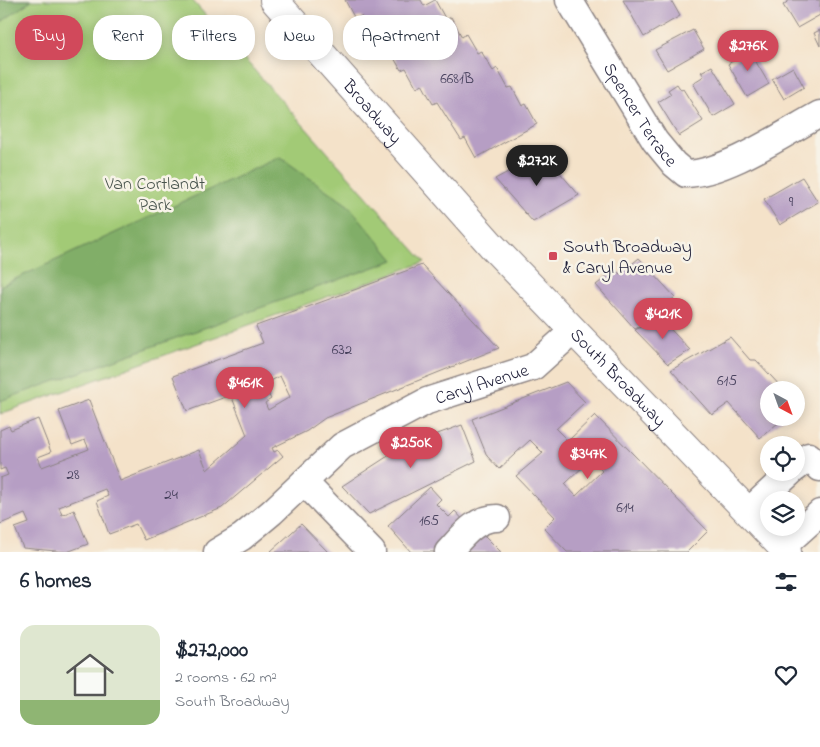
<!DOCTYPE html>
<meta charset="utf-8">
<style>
body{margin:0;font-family:"Indie Flower",sans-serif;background:#f6f6f7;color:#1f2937;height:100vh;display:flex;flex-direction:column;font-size:19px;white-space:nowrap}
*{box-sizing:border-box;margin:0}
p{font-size:16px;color:#747a83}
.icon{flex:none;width:28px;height:28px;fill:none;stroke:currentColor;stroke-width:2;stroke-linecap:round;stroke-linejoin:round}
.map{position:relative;height:552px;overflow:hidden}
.panel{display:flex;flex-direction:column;background:#fff;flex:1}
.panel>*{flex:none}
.top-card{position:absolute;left:15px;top:15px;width:500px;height:45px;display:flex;gap:10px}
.needle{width:32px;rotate:139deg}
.fabs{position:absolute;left:760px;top:381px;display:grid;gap:10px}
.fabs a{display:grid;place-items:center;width:45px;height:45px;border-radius:50%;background:#fff;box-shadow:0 2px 12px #0003;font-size:25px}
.price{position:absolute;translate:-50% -42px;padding:0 11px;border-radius:18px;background:#d1495b;color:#fff;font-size:16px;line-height:32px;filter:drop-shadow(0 1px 2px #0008)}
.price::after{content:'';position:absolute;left:50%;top:30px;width:15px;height:11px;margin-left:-8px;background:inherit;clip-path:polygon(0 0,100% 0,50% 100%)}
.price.on{background:#222;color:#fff}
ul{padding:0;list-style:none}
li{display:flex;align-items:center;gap:15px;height:125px;padding:0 20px}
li+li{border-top:1px solid #e0e1e3}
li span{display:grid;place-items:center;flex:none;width:140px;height:100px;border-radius:15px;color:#555}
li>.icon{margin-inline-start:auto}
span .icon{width:60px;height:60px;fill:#fffc;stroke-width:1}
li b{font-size:21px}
h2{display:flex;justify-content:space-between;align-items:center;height:60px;padding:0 20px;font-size:21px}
.pill{padding:0 18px;border-radius:20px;background:#fff;box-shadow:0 2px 12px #0003;font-size:18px;line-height:45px}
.pill.on{background:#d1495b;color:#fff}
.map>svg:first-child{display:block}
.green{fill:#a2ca76;stroke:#627658}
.forest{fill:#81ae67;stroke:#526851}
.building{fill:#b69ec4;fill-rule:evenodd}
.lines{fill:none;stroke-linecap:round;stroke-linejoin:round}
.minor-casing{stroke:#8b8282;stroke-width:29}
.major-casing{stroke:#8b8282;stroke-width:30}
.minor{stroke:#fff;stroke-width:26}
.major{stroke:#fff;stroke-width:28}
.poi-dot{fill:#d1495b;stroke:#f7f3e8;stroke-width:2}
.labels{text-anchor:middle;stroke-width:5;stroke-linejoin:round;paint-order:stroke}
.number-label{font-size:15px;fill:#47415d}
.street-label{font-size:18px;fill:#22223b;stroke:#f7f3e8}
.park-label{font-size:18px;fill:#48544d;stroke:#f7f3e8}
.poi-label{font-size:18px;fill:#22223b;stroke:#f7f3e8;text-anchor:start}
</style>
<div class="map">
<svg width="820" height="552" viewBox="0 0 820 552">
<rect width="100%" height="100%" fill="#f7f3e8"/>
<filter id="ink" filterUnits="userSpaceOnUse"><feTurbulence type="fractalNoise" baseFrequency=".02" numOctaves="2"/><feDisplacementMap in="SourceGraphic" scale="10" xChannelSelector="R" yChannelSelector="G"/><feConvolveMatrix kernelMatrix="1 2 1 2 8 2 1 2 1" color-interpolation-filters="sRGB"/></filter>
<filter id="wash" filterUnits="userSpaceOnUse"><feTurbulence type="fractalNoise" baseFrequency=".0096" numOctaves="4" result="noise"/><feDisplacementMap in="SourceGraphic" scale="20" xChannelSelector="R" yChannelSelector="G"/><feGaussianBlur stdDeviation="1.12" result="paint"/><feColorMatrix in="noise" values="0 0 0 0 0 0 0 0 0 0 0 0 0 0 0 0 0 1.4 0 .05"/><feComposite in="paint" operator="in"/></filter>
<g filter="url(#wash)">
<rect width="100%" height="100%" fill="#f4e2c9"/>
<path class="green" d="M0,0H192L425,262L0,414Z"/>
<path class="forest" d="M0,0H32L0,23Z
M280,157L349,206L394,260L0,401V286Z"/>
<g id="blocks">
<path class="building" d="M345,0H421L424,6L435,0L446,20L451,17L462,37L466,34L477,53L481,51L493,71L497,68L508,88L512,87L522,106L526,104L537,124L476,158L465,138L461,140L437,102L433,104L422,84L417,88L406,68L401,70L390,51L386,53L376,34L372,36L361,16L355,19Z
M623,0H671L680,16L644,37Z
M790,0H820V15L797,28L783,5Z
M693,30L704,49L667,70L655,50Z
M820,30V46L814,33Z
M746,45L769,84L747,97L728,64L739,57L736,51Z
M712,66L735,104L713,117L693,83L704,76L701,72Z
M793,67L804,87L784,99L772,79Z
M677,84L681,90L683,89L703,121L679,136L658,102L671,94L668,90Z
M543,153L579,195L533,222L495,179Z
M802,177L818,202L780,225L764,199Z
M639,258L675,297L655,315L659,317L635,329L596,285L615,270L620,274Z
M422,265L499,348L325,418L307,431L272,448L274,452L278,450L283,456L222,508L144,540L136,524L109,534L97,501L108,496L105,489L59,507L62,515L74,510L88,544L67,552L23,548L15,528L29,523L25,514L0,524V478L8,475L5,468L0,470V430L9,426L11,430L38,419L51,452L38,457L42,467L89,449L85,440L72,445L59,411L89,400L120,481L199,450L207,470L247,435L231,395L187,411L173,376L263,343L256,326ZM280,376L290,397L268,410L265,403L271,399L263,385Z
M660,318L690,350L668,364L635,330Z
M730,337L750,360H756L784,390H769V418H784L760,438L729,403L712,415L671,370Z
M566,382L585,402L556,429L568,441L595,415L708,531L687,552H567L544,528L555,517L516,476L543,453L530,440L499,469L487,456L472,419ZM591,459L602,471L576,496L565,484Z
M462,425L476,461L369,514L342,486L402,447Z
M430,487L441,499L436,504L449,517L455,511L466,523L435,552H411L388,526Z
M301,524L328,552H272L271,551Z
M480,531L501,552H458Z"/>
</g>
</g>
<g filter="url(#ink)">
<use href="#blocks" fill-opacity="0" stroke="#8b8282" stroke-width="1"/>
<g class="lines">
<g class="minor-casing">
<g id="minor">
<path id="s1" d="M569,0L655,141L674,164L686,174C726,173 783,134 820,114"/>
<path d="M796,468L809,456L820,468"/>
<path d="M304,482L372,552"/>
<path d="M748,512L791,472"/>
<path d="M782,547L820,513"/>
<path id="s2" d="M217,552L242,537L272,512L342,446L427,401L533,367L573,331"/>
<path d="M448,552C462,537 475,518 497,518"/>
</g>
</g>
<g class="major-casing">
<g id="major">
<path id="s3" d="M274,0L493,247L787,552"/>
</g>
</g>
<use href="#minor" class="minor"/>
<use href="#major" class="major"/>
</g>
</g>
<rect class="poi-dot" x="548" y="251" width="10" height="10" rx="2.5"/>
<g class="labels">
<g class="number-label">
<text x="457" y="83">6681B</text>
<text x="791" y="206">9</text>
<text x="342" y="354">632</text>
<text x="727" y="385">615</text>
<text x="73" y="479">28</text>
<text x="171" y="499">24</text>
<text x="625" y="512">614</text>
<text x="429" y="525">165</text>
</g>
<g class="street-label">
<text dy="6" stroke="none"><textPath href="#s3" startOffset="149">Broadway</textPath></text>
<text dy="6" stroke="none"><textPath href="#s1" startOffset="135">Spencer Terrace</textPath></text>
<text dy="6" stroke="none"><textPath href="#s3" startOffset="511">South Broadway</textPath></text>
<text dy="6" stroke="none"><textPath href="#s2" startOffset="318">Caryl Avenue</textPath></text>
</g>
<g class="park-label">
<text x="155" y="189">Van Cortlandt<tspan x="155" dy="21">Park</tspan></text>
</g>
<g class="poi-label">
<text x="563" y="252">South Broadway<tspan x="563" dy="21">&amp; Caryl Avenue</tspan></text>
</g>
</g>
</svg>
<div class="fabs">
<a><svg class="needle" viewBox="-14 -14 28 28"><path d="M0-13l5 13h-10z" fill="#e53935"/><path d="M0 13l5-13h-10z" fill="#747a83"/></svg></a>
<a><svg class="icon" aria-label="locate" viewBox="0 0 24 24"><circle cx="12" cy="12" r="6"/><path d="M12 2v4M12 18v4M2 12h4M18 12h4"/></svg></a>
<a><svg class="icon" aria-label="layers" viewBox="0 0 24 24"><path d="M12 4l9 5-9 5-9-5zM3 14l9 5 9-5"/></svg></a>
</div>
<b class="price" style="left:748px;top:72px">$276K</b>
<b class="price on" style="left:537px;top:187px">$272K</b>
<b class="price" style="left:663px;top:340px">$421K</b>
<b class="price" style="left:245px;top:409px">$461K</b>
<b class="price" style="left:411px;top:469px">$250K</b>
<b class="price" style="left:588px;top:480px">$347K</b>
<div class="top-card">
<a class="pill on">Buy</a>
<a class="pill">Rent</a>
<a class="pill">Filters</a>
<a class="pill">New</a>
<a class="pill">Apartment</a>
</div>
</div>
<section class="panel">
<h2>6 homes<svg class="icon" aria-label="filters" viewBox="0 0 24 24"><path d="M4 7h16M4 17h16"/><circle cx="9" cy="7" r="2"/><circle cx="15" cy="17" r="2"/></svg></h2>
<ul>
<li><span style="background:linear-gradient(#dfe7d0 75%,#8fb573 0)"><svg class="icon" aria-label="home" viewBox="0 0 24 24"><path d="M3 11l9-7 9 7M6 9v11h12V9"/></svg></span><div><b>$272,000</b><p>2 rooms · 62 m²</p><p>South Broadway</p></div><svg class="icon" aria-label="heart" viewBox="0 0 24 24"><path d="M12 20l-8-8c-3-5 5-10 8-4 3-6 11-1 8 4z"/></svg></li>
</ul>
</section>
